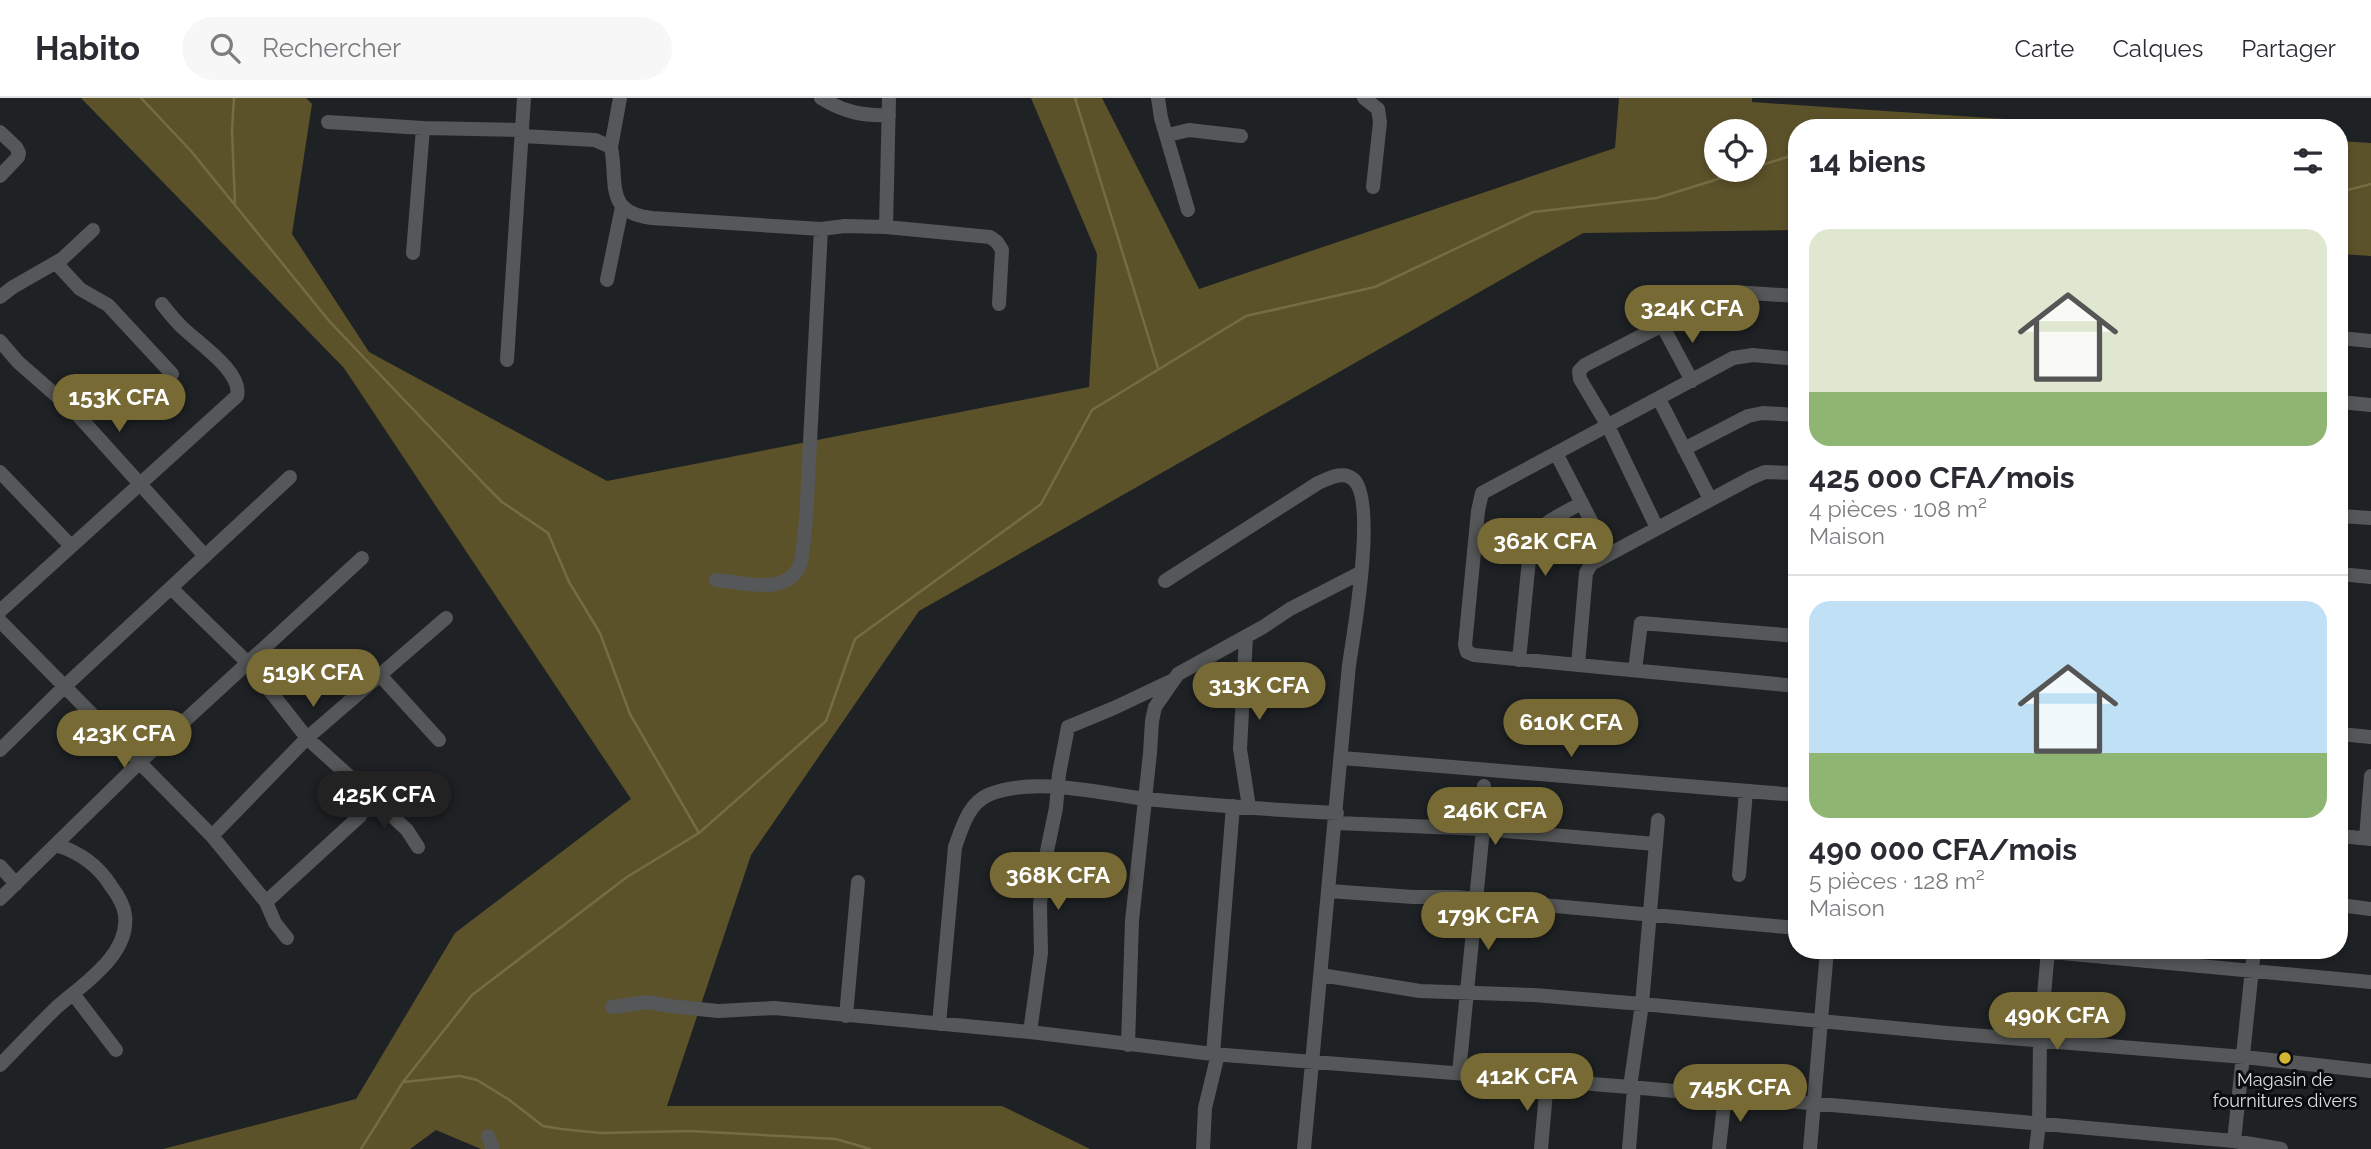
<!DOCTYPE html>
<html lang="fr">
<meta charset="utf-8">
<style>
body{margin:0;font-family:Raleway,sans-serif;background:#f7f7f7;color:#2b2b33;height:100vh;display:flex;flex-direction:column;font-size:26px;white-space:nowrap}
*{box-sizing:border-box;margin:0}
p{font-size:23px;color:#7c7c81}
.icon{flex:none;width:38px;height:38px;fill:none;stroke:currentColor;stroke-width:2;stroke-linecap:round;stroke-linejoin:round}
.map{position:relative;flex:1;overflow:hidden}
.drawer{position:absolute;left:1788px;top:21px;width:560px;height:840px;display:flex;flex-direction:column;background:#fff;border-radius:28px;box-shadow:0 4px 10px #0003}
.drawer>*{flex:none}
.tools{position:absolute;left:1704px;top:21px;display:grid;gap:14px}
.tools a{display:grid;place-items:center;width:63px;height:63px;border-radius:50%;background:#fff;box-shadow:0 4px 10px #0003;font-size:35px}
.price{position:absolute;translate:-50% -60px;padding:0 16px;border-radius:24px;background:#776a34;color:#fff;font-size:23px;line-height:46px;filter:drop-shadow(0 2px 4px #0008)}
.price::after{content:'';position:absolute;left:50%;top:42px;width:21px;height:16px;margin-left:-10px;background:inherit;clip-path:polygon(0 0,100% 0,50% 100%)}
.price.active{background:#222;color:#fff}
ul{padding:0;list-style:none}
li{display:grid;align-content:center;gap:14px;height:371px;padding:0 21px}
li+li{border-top:2px solid #e1e1e2}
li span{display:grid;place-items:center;height:217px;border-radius:21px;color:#555}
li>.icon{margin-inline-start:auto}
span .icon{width:126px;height:126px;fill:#fffc;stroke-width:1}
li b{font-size:30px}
h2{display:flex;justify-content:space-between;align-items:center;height:84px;padding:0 21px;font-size:30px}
header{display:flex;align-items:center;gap:42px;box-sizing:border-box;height:98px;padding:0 35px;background:#fff;border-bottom:2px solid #e1e1e2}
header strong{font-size:33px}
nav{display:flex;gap:38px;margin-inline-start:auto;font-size:24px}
.search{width:490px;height:63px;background:#f7f7f7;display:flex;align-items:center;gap:18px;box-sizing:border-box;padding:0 24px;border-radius:38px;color:#7c7c81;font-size:26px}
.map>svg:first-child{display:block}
.forest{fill:#5c522a;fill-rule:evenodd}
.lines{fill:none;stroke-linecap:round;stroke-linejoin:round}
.stream{stroke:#766c43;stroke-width:2.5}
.minor{stroke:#555758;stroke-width:14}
.poi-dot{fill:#d4b635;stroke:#0a0c0d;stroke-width:2.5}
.labels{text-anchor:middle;stroke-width:6;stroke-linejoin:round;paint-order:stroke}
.poi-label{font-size:18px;fill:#dbdedf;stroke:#0a0c0d}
</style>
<header>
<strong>Habito</strong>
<div class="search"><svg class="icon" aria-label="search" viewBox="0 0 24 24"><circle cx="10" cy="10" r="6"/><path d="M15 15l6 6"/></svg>Rechercher</div>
<nav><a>Carte</a><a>Calques</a><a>Partager</a></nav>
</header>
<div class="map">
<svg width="2371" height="1051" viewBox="0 0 2371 1051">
<rect width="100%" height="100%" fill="#1f2225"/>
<path class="forest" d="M81,0H306L312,6L292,136L369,254L607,383L1089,289L1097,156L1031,0H1102L1199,191L1615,50L1619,0H1752V4L2139,30H1797V132L1583,135L919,513L751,757L667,1008H1002L1090,1051H481L436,1032L410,1051H163L356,1001L455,835L631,701L344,270ZM1717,33H1755V72H1717Z
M2340,43L2371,45V158L2340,156Z"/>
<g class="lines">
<path class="stream" d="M141,0L191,53L330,224L487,389L502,404L548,435L569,484L600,535L630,616L699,735
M234,0L232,33L235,105
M1075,0L1158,270
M1755,69L1797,56
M2340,94L2371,86
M404,984L460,978L477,982L508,1001L543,1028L561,1031L601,1035L689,1033L836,1041L870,1051
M361,1051L403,984L472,897L627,779L699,735L826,623L855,541L1041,406L1092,312L1246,218L1375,189L1533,114L1657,100L1747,72"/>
<path class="minor" d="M821,0C844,14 862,18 889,17
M1158,0L1161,20L1188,112
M1364,0L1378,11L1380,24L1373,89
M328,24L423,30
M0,34L16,49L19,55L18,59L0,78
M1168,37L1189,32L1241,38
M522,38L595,42L611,49C618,84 604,115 652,120L821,131
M611,49L620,0
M886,129L889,0
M413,155L423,30L522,32
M56,165L80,191L108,207L172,276
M607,182L622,109
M0,199L13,189L62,161L93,132
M1662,227L1692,283
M2340,240L2371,243
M0,243L18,264L75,314L205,458
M1797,261L1753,257L1733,260L1482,395L1478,413L1465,547L1467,554L1474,557L1797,588
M507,262L524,0
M1659,301L1710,401
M2340,304L2371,307
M1684,351L1748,318L1763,315L1797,317
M1556,355L1608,456
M0,374L70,447
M2340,418L2371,420
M1657,430L1608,328L1580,281L1579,273L1585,267L1711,202L1734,194L1797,198
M2340,476L2371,479
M716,482C742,484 788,499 800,466C804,453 804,436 806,422L821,131L845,128L886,129L990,139L997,144L1002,152L999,206
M1165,483L1318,385C1328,381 1343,372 1353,381C1377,401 1354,535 1349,567L1304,1051
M171,490L249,566L307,640L371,698L360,718L266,804
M0,513L237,298C243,275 200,246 184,231C176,224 169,215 162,206
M0,523L212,738L266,804L275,825L287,840
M1246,539L1240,651L1249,709
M1519,562L1531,442C1542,424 1564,415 1582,405
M1578,567L1586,475L1591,466L1751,380L1765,374L1797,375
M1635,572L1641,525L1797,538
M379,576L439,642
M2340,636L2371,639
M0,652L64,589L290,379
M1342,660L1797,697
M371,698L407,732L418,749
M1336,725L1483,731L1655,746
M1478,731L1484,688
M212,738L307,640L446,520
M2340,738L2371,741
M2366,740L2371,678
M0,768L16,786
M1739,777L1746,693
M1329,793L1413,799H1456L1797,830
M0,801L141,663L362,460
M2340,807L2371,811
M2030,852L2371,884
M1321,877L1420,893L1534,897L1642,906L1947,935L2244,959L2371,973
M74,897L116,952
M612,909L647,904L670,908L718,913L774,910L1030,934L1213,956L1630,989L2234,1043L2281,1051
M846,918L858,784
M939,926L955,749C962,730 968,706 988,697C1034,678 1098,695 1146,701C1209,707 1273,712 1337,715
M1030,934L1041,855L1040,807L1043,772L1056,710L1059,676L1068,629L1114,610L1171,583
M1128,947L1132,823L1150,655L1152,623L1155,609L1178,576L1263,529L1290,511L1360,475
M1213,956L1233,708
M0,967C19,948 37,928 57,909C82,887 130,857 125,817C124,807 117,796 111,788C98,767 79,754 56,747
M1459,975L1483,731
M1630,989L1642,906L1658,722
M488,1038L493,1051
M2234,1043L2254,852
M1203,1051L1205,1010L1218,956
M1541,1051L1547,982
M1629,1051L1634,990
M1719,1051L1725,998
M1810,1051L1827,852
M2036,1051L2039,1026L2040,943L2048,852"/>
</g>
<circle class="poi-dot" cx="2285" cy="960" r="7"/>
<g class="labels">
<g class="poi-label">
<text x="2285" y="988">Magasin de<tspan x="2285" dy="21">fournitures divers</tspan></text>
</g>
</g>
</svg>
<div class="tools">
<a><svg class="icon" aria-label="locate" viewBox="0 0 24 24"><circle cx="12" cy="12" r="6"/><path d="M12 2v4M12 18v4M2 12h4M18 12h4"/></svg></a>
</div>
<b class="price" style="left:1692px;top:247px">324K CFA</b>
<b class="price" style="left:119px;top:336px">153K CFA</b>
<b class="price" style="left:1545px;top:480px">362K CFA</b>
<b class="price" style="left:313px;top:611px">519K CFA</b>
<b class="price" style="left:1259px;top:624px">313K CFA</b>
<b class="price" style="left:1571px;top:661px">610K CFA</b>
<b class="price" style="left:124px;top:672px">423K CFA</b>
<b class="price active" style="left:384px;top:733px">425K CFA</b>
<b class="price" style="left:1495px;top:749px">246K CFA</b>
<b class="price" style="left:1058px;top:814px">368K CFA</b>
<b class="price" style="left:1488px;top:854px">179K CFA</b>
<b class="price" style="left:2057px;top:954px">490K CFA</b>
<b class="price" style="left:1527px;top:1015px">412K CFA</b>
<b class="price" style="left:1740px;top:1026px">745K CFA</b>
<section class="drawer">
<h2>14 biens<svg class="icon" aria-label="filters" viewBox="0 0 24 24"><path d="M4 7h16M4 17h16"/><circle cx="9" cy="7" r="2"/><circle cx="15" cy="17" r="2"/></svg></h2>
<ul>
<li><span style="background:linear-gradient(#dfe7d0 75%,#8fb573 0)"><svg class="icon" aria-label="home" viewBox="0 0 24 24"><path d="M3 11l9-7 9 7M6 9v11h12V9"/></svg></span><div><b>425 000 CFA/mois</b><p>4 pièces · 108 m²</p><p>Maison</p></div></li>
<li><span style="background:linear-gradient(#bfe0f5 70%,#8fb573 0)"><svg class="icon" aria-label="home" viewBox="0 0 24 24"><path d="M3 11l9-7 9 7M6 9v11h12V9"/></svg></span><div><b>490 000 CFA/mois</b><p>5 pièces · 128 m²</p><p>Maison</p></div></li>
</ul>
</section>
</div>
